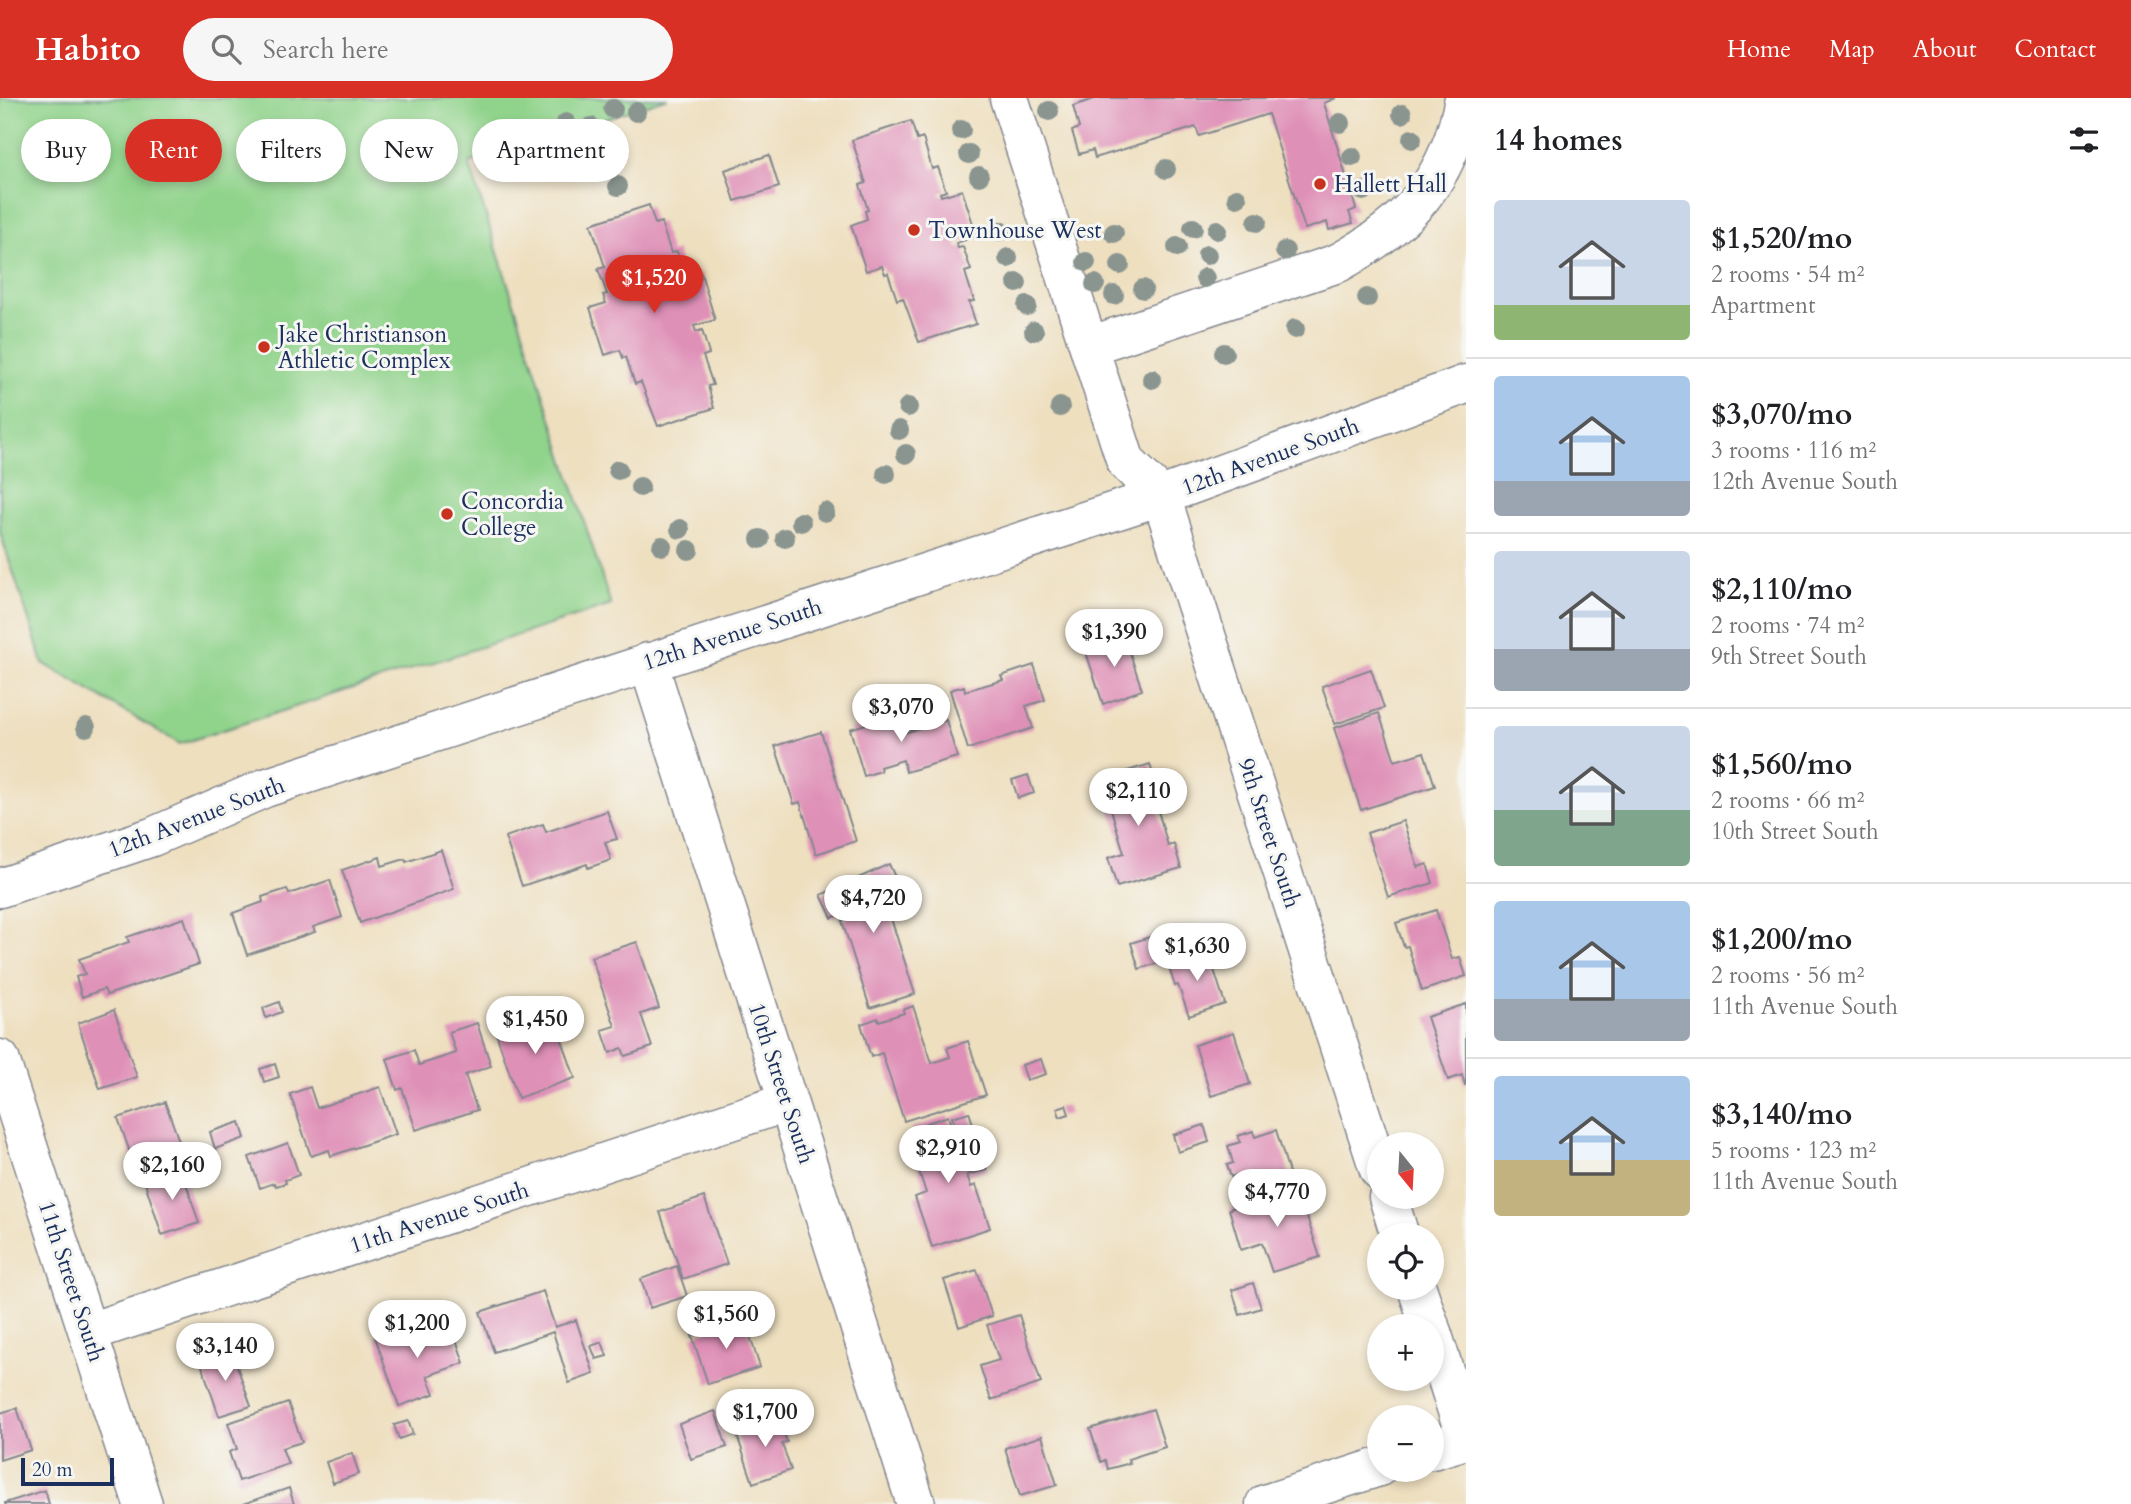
<!DOCTYPE html>
<meta charset="utf-8">
<style>
body{margin:0;font-family:Cardo,serif;background:#f6f6f6;color:#202124;height:100vh;display:flex;flex-direction:column;font-size:26px;white-space:nowrap}
*{box-sizing:border-box;margin:0}
p{font-size:23px;color:#757577}
.icon{flex:none;width:38px;height:38px;fill:none;stroke:currentColor;stroke-width:2;stroke-linecap:round;stroke-linejoin:round}
.map{position:relative;flex:1;overflow:hidden}
.drawer{display:flex;flex-direction:column;background:#fff;width:665px}
.drawer>*{flex:none}
.guide{position:absolute;left:21px;top:21px;width:665px;height:63px;display:flex;gap:14px}
.needle{width:46px;rotate:162deg}
.fabs{position:absolute;left:1367px;top:1034px;display:grid;gap:14px}
.fabs a{display:grid;place-items:center;width:77px;height:77px;border-radius:50%;background:#fff;box-shadow:0 4px 10px #0003;font-size:35px}
.scale{position:absolute;left:21px;bottom:18px;width:93px;box-sizing:border-box;padding-left:7px;border:4px solid #1b2f5e;border-top:0;font-size:19px;line-height:24px;white-space:nowrap;color:#1b2f5e;-webkit-text-stroke:5px #f6f6f2;paint-order:stroke}
.price{position:absolute;translate:-50% -60px;padding:0 16px;border-radius:24px;background:#fff;color:#222;font-size:23px;line-height:46px;filter:drop-shadow(0 2px 4px #0008)}
.price::after{content:'';position:absolute;left:50%;top:42px;width:21px;height:16px;margin-left:-10px;background:inherit;clip-path:polygon(0 0,100% 0,50% 100%)}
.price.selected{background:#d93025;color:#fff}
ul{padding:0;list-style:none}
li{display:flex;align-items:center;gap:21px;height:175px;padding:0 28px}
li+li{border-top:2px solid #e0e0e0}
li span{display:grid;place-items:center;flex:none;width:196px;height:140px;border-radius:7px;color:#555}
li>.icon{margin-inline-start:auto}
span .icon{width:84px;height:84px;fill:#fffc;stroke-width:1}
li b{font-size:30px}
h2{display:flex;justify-content:space-between;align-items:center;height:84px;padding:0 28px;font-size:30px}
.chip{padding:0 24px;border-radius:32px;background:#fff;box-shadow:0 4px 10px #0003;font-size:24px;line-height:63px}
.chip.selected{background:#d93025;color:#fff}
header{display:flex;align-items:center;gap:42px;box-sizing:border-box;height:98px;padding:0 35px;background:#d93025;color:#fff}
header strong{font-size:33px}
nav{display:flex;gap:38px;margin-inline-start:auto;font-size:24px}
.search{width:490px;height:63px;background:#f6f6f6;display:flex;align-items:center;gap:18px;box-sizing:border-box;padding:0 24px;border-radius:38px;color:#757577;font-size:26px}
main{display:flex;flex:1;min-height:0}
.map>svg:first-child{display:block}
.green{fill:#90d38b;stroke:#568174;stroke-width:2}
.building{fill:#df90b7}
.lines{fill:none;stroke-linecap:round;stroke-linejoin:round}
.minor-casing{stroke:#84878e;stroke-width:41}
.minor{stroke:#fff;stroke-width:38}
.tree{fill:#8a9590}
.poi-dot{fill:#c8321e;stroke:#f6f6f2;stroke-width:2.5}
.labels{text-anchor:middle;stroke-width:6;stroke-linejoin:round;paint-order:stroke}
.poi-label{font-size:23px;fill:#1b2f5e;stroke:#f6f6f2;text-anchor:start}
.street-label{font-size:23px;fill:#1b2f5e;stroke:#f6f6f2}
</style>
<header>
<strong>Habito</strong>
<div class="search"><svg class="icon" aria-label="search" viewBox="0 0 24 24"><circle cx="10" cy="10" r="6"/><path d="M15 15l6 6"/></svg>Search here</div>
<nav><a>Home</a><a>Map</a><a>About</a><a>Contact</a></nav>
</header>
<main>
<div class="map">
<svg width="1466" height="1406" viewBox="0 0 1466 1406">
<rect width="100%" height="100%" fill="#f6f6f2"/>
<filter id="ink" filterUnits="userSpaceOnUse"><feTurbulence type="fractalNoise" baseFrequency=".0143" numOctaves="2"/><feDisplacementMap in="SourceGraphic" scale="14" xChannelSelector="R" yChannelSelector="G"/><feConvolveMatrix kernelMatrix="1 2 1 2 8 2 1 2 1" color-interpolation-filters="sRGB"/></filter>
<filter id="wash" filterUnits="userSpaceOnUse"><feTurbulence type="fractalNoise" baseFrequency=".00686" numOctaves="4" result="noise"/><feDisplacementMap in="SourceGraphic" scale="28" xChannelSelector="R" yChannelSelector="G"/><feGaussianBlur stdDeviation="1.57" result="paint"/><feColorMatrix in="noise" values="0 0 0 0 0 0 0 0 0 0 0 0 0 0 0 0 0 1.4 0 .05"/><feComposite in="paint" operator="in"/></filter>
<g filter="url(#wash)">
<rect width="100%" height="100%" fill="#eedfbf"/>
<path class="green" d="M0,0H668L469,65L611,507L180,646L43,565L0,434Z"/>
<g id="blocks">
<path class="building" d="M1097,0H1336L1324,5L1356,111L1349,114L1353,125L1329,132L1327,124L1305,131L1268,16L1199,38L1196,29L1095,60L1093,52L1079,56L1072,33L1079,30L1073,8Z
M911,23L917,42L923,40L932,71L938,69L946,93L940,95L941,98L962,92L977,138L956,145L958,150L963,149L971,172L965,174L974,203L969,204L976,226L919,244L903,200L897,202L888,175L885,176L882,168L866,173L851,127L867,121L865,113L868,112L860,87L866,85L852,42Z
M769,57L779,89L735,103L725,72Z
M649,107L655,126L661,124L671,155L677,153L684,177L679,179L680,182L701,175L715,222L694,228L696,234L702,232L709,256L703,258L713,287L708,288L714,310L658,328L641,284L635,286L626,259L623,260L620,252L605,257L590,210L606,205L603,197L607,196L598,171L605,169L591,126Z
M1124,537L1142,592L1103,606L1085,551Z
M1034,567L1045,602L1026,608L1033,630L968,651L950,592L964,588L965,593L1003,582L1001,578Z
M1371,571L1384,610L1335,626L1322,588Z
M897,612L904,635L946,622L957,659L906,674L903,662L880,669L881,673L864,678L850,631L866,626L865,622Z
M1379,615L1395,663L1424,654L1435,688L1361,712L1334,630Z
M821,634L856,743L816,756L800,704L794,706L775,648Z
M1150,666L1158,694L1153,695L1168,748L1174,746L1181,770L1117,789L1108,760L1124,755L1102,681Z
M1028,677L1034,695L1018,700L1012,682Z
M607,713L617,741L605,744L611,762L588,770L587,766L522,788L505,739L543,726L546,734Z
M1403,723L1418,769L1427,766L1433,785L1388,799L1367,735Z
M441,752L454,791L360,825L342,772L380,759L382,768L405,761L406,764Z
M889,766L900,790L879,798L883,810L887,808L915,896L870,910L842,823L847,821L845,814L832,820L821,797Z
M330,782L342,819L313,829L315,834L247,857L233,815L263,804L262,799L287,791L289,796Z
M1436,812L1452,861L1460,859L1466,878L1422,893L1408,848L1404,849L1396,825Z
M184,820L199,866L107,897L104,891L82,899L76,879L85,876L79,861L129,844L127,839Z
M1162,835L1171,861L1139,871L1131,845Z
M637,844L659,910L641,916L652,949L625,958L622,950L610,955L602,932L615,928L591,859Z
M1208,853L1225,906L1189,918L1178,887L1175,888L1168,867Z
M279,904L282,914L266,920L263,910Z
M1466,906V987H1465L1462,977L1448,982L1427,919Z
M913,908L932,965L950,959L947,950L968,943L986,997L904,1023L882,955L871,959L861,926L878,920L879,923L904,915L903,912Z
M114,912L137,979L100,991L78,925Z
M553,916L575,980L518,1000L496,935Z
M477,925L491,968L465,977L477,1012L416,1032L402,990L397,992L387,961L414,952L419,967L456,955L449,934Z
M1234,934L1250,986L1211,998L1195,947Z
M1041,961L1046,976L1027,982L1022,967Z
M275,966L279,979L264,984L260,971Z
M310,989L317,1010L380,989L396,1036L331,1058L329,1052L311,1058L290,996Z
M165,1004L180,1046L133,1063L118,1020Z
M1066,1007L1069,1016L1060,1019L1057,1010Z
M969,1014L978,1041L961,1047L952,1019Z
M948,1018L962,1061L982,1055L987,1072L967,1077L971,1089L976,1087L990,1130L932,1149L915,1099L926,1095L914,1058L920,1056L912,1030Z
M240,1024L245,1040L215,1051L210,1034Z
M1204,1027L1209,1044L1178,1054L1173,1037Z
M1276,1032L1291,1081L1244,1096L1237,1077L1231,1079L1227,1067L1233,1065L1228,1048L1240,1044L1238,1038L1253,1033L1255,1039Z
M288,1045L299,1077L285,1082L286,1085L276,1088L274,1085L260,1090L249,1059Z
M181,1070L199,1125L162,1137L144,1082Z
M1297,1089L1320,1159L1272,1174L1262,1145L1241,1152L1229,1111Z
M704,1099L727,1166L683,1181L660,1114Z
M677,1168L687,1198L650,1210L641,1181Z
M977,1172L992,1218L959,1229L944,1182Z
M1253,1185L1261,1210L1240,1217L1232,1192Z
M543,1193L555,1229L576,1222L594,1276L569,1285L553,1234L494,1254L480,1214Z
M1019,1217L1041,1285L991,1302L980,1268L999,1262L987,1227Z
M744,1220L760,1269L708,1286L692,1238Z
M451,1227L464,1265L427,1278L434,1296L399,1308L375,1239L410,1228L414,1240Z
M602,1244L607,1258L596,1261L591,1248Z
M231,1251L251,1308L219,1318L200,1262Z
M288,1305L302,1344L282,1350L288,1366L239,1383L229,1354L237,1351L228,1325Z
M17,1310L31,1352L0,1362V1315Z
M1153,1311L1165,1349L1128,1361L1130,1365L1108,1371L1105,1362L1101,1364L1090,1331Z
M715,1313L727,1349L691,1361L679,1326Z
M778,1317L787,1344L782,1346L791,1372L753,1385L737,1337L745,1334L743,1329Z
M408,1323L413,1336L399,1341L394,1327Z
M1042,1338L1057,1387L1020,1398L1005,1350Z
M352,1355L359,1376L333,1385L326,1364Z
M289,1390L294,1406H243Z
M45,1392L49,1406H5V1405Z"/>
</g>
</g>
<g filter="url(#ink)">
<use href="#blocks" fill-opacity="0" stroke="#84878e" stroke-width="2"/>
<g class="lines">
<g class="minor-casing">
<path id="minor" d="M1009,0L1126,364L1161,398L1379,1072
M1089,248L1338,165C1409,126 1450,81 1464,0
M648,564L916,1406
M0,790L152,739L265,690L1161,398L1466,286
M0,961L143,1406
M1388,1099L1400,1138
M1417,1190L1430,1228
M89,1234L788,1004
M1432,1234L1466,1341
M1432,1352L1466,1342
M1265,1406L1379,1369"/>
</g>
<use href="#minor" class="minor"/>
</g>
<g class="tree">
<circle cx="613" cy="11" r="10"/>
<circle cx="1049" cy="13" r="10"/>
<circle cx="636" cy="14" r="10"/>
<circle cx="1402" cy="16" r="10"/>
<circle cx="566" cy="25" r="10"/>
<circle cx="1340" cy="25" r="10"/>
<circle cx="591" cy="29" r="10"/>
<circle cx="961" cy="32" r="10"/>
<circle cx="1412" cy="41" r="10"/>
<circle cx="550" cy="45" r="10"/>
<circle cx="969" cy="56" r="10"/>
<circle cx="1352" cy="59" r="10"/>
<circle cx="1166" cy="71" r="10"/>
<circle cx="979" cy="78" r="10"/>
<circle cx="618" cy="88" r="10"/>
<circle cx="1363" cy="93" r="10"/>
<circle cx="1237" cy="100" r="10"/>
<circle cx="1257" cy="124" r="10"/>
<circle cx="1193" cy="130" r="10"/>
<circle cx="1217" cy="132" r="10"/>
<circle cx="1000" cy="133" r="10"/>
<circle cx="1114" cy="135" r="10"/>
<circle cx="1177" cy="149" r="10"/>
<circle cx="1285" cy="153" r="10"/>
<circle cx="1207" cy="157" r="10"/>
<circle cx="1008" cy="160" r="10"/>
<circle cx="1086" cy="164" r="10"/>
<circle cx="1120" cy="167" r="10"/>
<circle cx="1205" cy="180" r="10"/>
<circle cx="1017" cy="185" r="10"/>
<circle cx="1095" cy="186" r="10"/>
<circle cx="1143" cy="191" r="10"/>
<circle cx="1114" cy="197" r="10"/>
<circle cx="1367" cy="200" r="10"/>
<circle cx="1027" cy="208" r="10"/>
<circle cx="1295" cy="231" r="10"/>
<circle cx="1034" cy="233" r="10"/>
<circle cx="1224" cy="255" r="10"/>
<circle cx="1152" cy="281" r="10"/>
<circle cx="908" cy="309" r="10"/>
<circle cx="1060" cy="309" r="10"/>
<circle cx="899" cy="332" r="10"/>
<circle cx="906" cy="356" r="10"/>
<circle cx="618" cy="372" r="10"/>
<circle cx="886" cy="376" r="10"/>
<circle cx="640" cy="389" r="10"/>
<circle cx="825" cy="414" r="10"/>
<circle cx="801" cy="424" r="10"/>
<circle cx="680" cy="431" r="10"/>
<circle cx="785" cy="440" r="10"/>
<circle cx="760" cy="441" r="10"/>
<circle cx="662" cy="448" r="10"/>
<circle cx="689" cy="452" r="10"/>
<circle cx="86" cy="629" r="10"/>
</g>
</g>
<g class="poi-dot">
<circle cx="1320" cy="86" r="7"/>
<circle cx="914" cy="132" r="7"/>
<circle cx="264" cy="249" r="7"/>
<circle cx="447" cy="416" r="7"/>
</g>
<g class="labels">
<g class="poi-label">
<text x="1334" y="94">Hallett Hall</text>
<text x="928" y="140">Townhouse West</text>
<text x="278" y="244">Jake Christianson<tspan x="278" dy="26">Athletic Complex</tspan></text>
<text x="461" y="411">Concordia<tspan x="461" dy="26">College</tspan></text>
</g>
<g class="street-label">
<text transform="translate(1270 358) rotate(-20)" y="8">12th Avenue South</text>
<text transform="translate(732 536) rotate(-18)" y="8">12th Avenue South</text>
<text transform="translate(196 719) rotate(-21)" y="8">12th Avenue South</text>
<text transform="translate(1270 735) rotate(72)" y="8">9th Street South</text>
<text transform="translate(782 985) rotate(72)" y="8">10th Street South</text>
<text transform="translate(439 1119) rotate(-18)" y="8">11th Avenue South</text>
<text transform="translate(72 1183) rotate(72)" y="8">11th Street South</text>
</g>
</g>
</svg>
<div class="fabs">
<a><svg class="needle" viewBox="-14 -14 28 28"><path d="M0-13l5 13h-10z" fill="#e53935"/><path d="M0 13l5-13h-10z" fill="#757577"/></svg></a>
<a><svg class="icon" aria-label="locate" viewBox="0 0 24 24"><circle cx="12" cy="12" r="6"/><path d="M12 2v4M12 18v4M2 12h4M18 12h4"/></svg></a>
<a>+</a>
<a>−</a>
</div>
<div class="scale">20 m</div>
<b class="price selected" style="left:654px;top:217px">$1,520</b>
<b class="price" style="left:1114px;top:571px">$1,390</b>
<b class="price" style="left:901px;top:646px">$3,070</b>
<b class="price" style="left:1138px;top:730px">$2,110</b>
<b class="price" style="left:873px;top:837px">$4,720</b>
<b class="price" style="left:1197px;top:885px">$1,630</b>
<b class="price" style="left:535px;top:958px">$1,450</b>
<b class="price" style="left:948px;top:1087px">$2,910</b>
<b class="price" style="left:172px;top:1104px">$2,160</b>
<b class="price" style="left:1277px;top:1131px">$4,770</b>
<b class="price" style="left:726px;top:1253px">$1,560</b>
<b class="price" style="left:417px;top:1262px">$1,200</b>
<b class="price" style="left:225px;top:1285px">$3,140</b>
<b class="price" style="left:765px;top:1351px">$1,700</b>
<div class="guide">
<a class="chip">Buy</a>
<a class="chip selected">Rent</a>
<a class="chip">Filters</a>
<a class="chip">New</a>
<a class="chip">Apartment</a>
</div>
</div>
<section class="drawer">
<h2>14 homes<svg class="icon" aria-label="filters" viewBox="0 0 24 24"><path d="M4 7h16M4 17h16"/><circle cx="9" cy="7" r="2"/><circle cx="15" cy="17" r="2"/></svg></h2>
<ul>
<li><span style="background:linear-gradient(#c9d6e8 75%,#8fb573 0)"><svg class="icon" aria-label="home" viewBox="0 0 24 24"><path d="M3 11l9-7 9 7M6 9v11h12V9"/></svg></span><div><b>$1,520/mo</b><p>2 rooms · 54 m²</p><p>Apartment</p></div></li>
<li><span style="background:linear-gradient(#a9c7e8 75%,#9aa5b1 0)"><svg class="icon" aria-label="home" viewBox="0 0 24 24"><path d="M3 11l9-7 9 7M6 9v11h12V9"/></svg></span><div><b>$3,070/mo</b><p>3 rooms · 116 m²</p><p>12th Avenue South</p></div></li>
<li><span style="background:linear-gradient(#c9d6e8 70%,#9aa5b1 0)"><svg class="icon" aria-label="home" viewBox="0 0 24 24"><path d="M3 11l9-7 9 7M6 9v11h12V9"/></svg></span><div><b>$2,110/mo</b><p>2 rooms · 74 m²</p><p>9th Street South</p></div></li>
<li><span style="background:linear-gradient(#c9d6e8 60%,#7fa58c 0)"><svg class="icon" aria-label="home" viewBox="0 0 24 24"><path d="M3 11l9-7 9 7M6 9v11h12V9"/></svg></span><div><b>$1,560/mo</b><p>2 rooms · 66 m²</p><p>10th Street South</p></div></li>
<li><span style="background:linear-gradient(#a9c7e8 70%,#9aa5b1 0)"><svg class="icon" aria-label="home" viewBox="0 0 24 24"><path d="M3 11l9-7 9 7M6 9v11h12V9"/></svg></span><div><b>$1,200/mo</b><p>2 rooms · 56 m²</p><p>11th Avenue South</p></div></li>
<li><span style="background:linear-gradient(#a9c7e8 60%,#c2b280 0)"><svg class="icon" aria-label="home" viewBox="0 0 24 24"><path d="M3 11l9-7 9 7M6 9v11h12V9"/></svg></span><div><b>$3,140/mo</b><p>5 rooms · 123 m²</p><p>11th Avenue South</p></div></li>
</ul>
</section>
</main>
